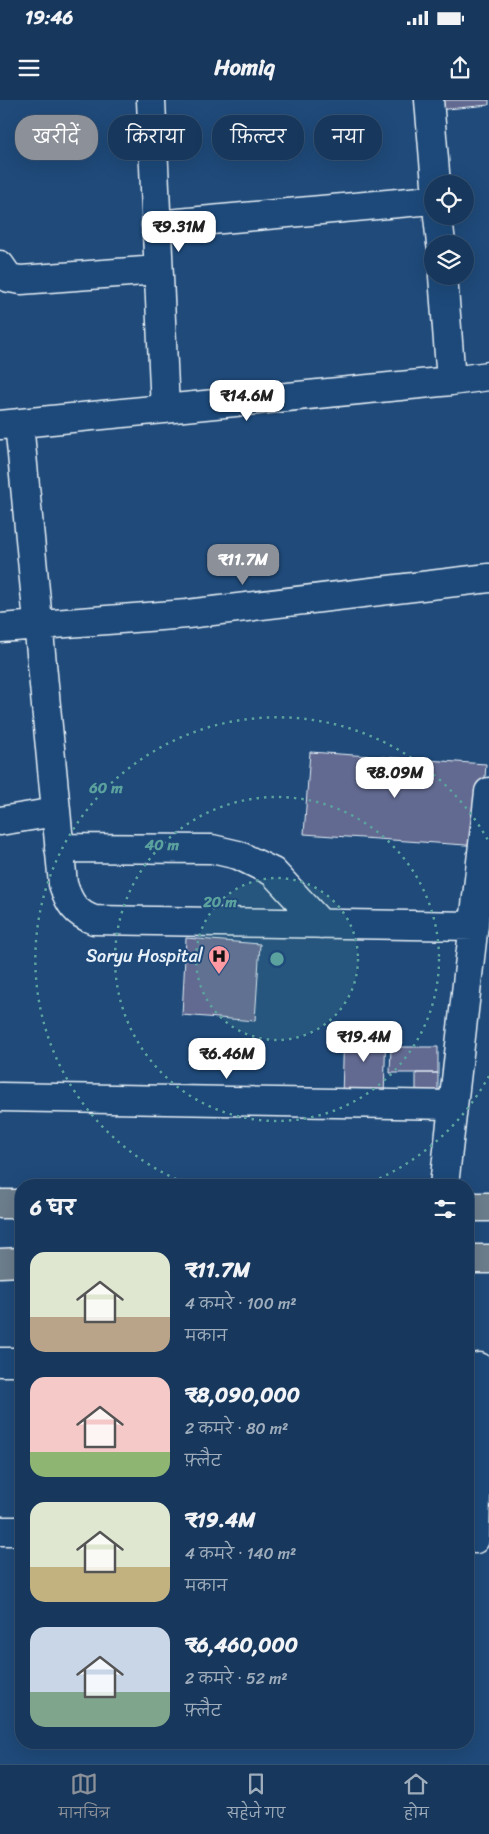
<!DOCTYPE html>
<html lang="hi">
<meta charset="utf-8">
<style>
body{margin:0;font-family:Sriracha,"Playpen Sans Deva",sans-serif;background:#203f62;color:#f1f3f6;height:100vh;display:flex;flex-direction:column;font-size:19px;white-space:nowrap}
*{box-sizing:border-box;margin:0}
p{font-size:16px;color:#9eacbb}
.icon{flex:none;width:28px;height:28px;fill:none;stroke:currentColor;stroke-width:2;stroke-linecap:round;stroke-linejoin:round}
.map{position:relative;flex:1;overflow:hidden}
.side{position:absolute;left:15px;top:1079px;width:459px;height:570px;display:flex;flex-direction:column;background:#17385c;border-radius:20px;box-shadow:0 5px 20px #0002,0 0 0 1px #365272}
.side>*{flex:none}
.guide{position:absolute;left:15px;top:15px;width:460px;height:45px;display:flex;gap:10px}
.controls{position:absolute;left:424px;top:75px;display:grid;gap:10px}
.controls a{display:grid;place-items:center;width:50px;height:50px;border-radius:50%;background:#17385c;box-shadow:0 5px 20px #0002,0 0 0 1px #365272;font-size:25px}
.price{position:absolute;translate:-50% -42px;padding:0 11px;border-radius:10px;background:#fff;color:#222;font-size:16px;line-height:32px;filter:drop-shadow(0 1px 2px #0008)}
.price::after{content:'';position:absolute;left:50%;top:30px;width:15px;height:11px;margin-left:-8px;background:inherit;clip-path:polygon(0 0,100% 0,50% 100%)}
.price.active{background:#8c9099;color:#fff}
ul{padding:0;list-style:none}
li{display:flex;align-items:center;gap:15px;height:125px;padding:0 15px}
li span{display:grid;place-items:center;flex:none;width:140px;height:100px;border-radius:15px;color:#555}
li>.icon{margin-inline-start:auto}
span .icon{width:60px;height:60px;fill:#fffc;stroke-width:1}
li b{font-size:21px}
h2{display:flex;justify-content:space-between;align-items:center;height:60px;padding:0 15px;font-size:21px}
.pill{padding:0 18px;border-radius:20px;background:#17385c;box-shadow:0 5px 20px #0002,0 0 0 1px #365272;font-size:18px;line-height:45px}
.pill.active{background:#8c9099;color:#fff}
.status{display:flex;justify-content:space-between;align-items:center;height:35px;padding:0 25px;background:#17385c;direction:ltr}
.status svg{height:14px;fill:currentColor}
header{display:flex;justify-content:space-between;align-items:center;height:65px;padding:0 15px;background:#17385c;font-size:22px;font-weight:700}
.tabs{display:flex;justify-content:space-around;align-items:center;height:70px;border-top:1px solid #365272;background:#17385c;font-size:14px;color:#9eacbb}
.tabs a{display:grid;justify-items:center;gap:2px}
.tabs .active{color:#8c9099}
.map>svg:first-child{display:block}
.building{fill:#626b91;stroke:#e8f1f8}
.lines{fill:none;stroke-linecap:round;stroke-linejoin:round}
.minor-casing{stroke:#e8f1f8;stroke-width:31}
.trunk-casing{stroke:#e8f1f8;stroke-width:31}
.minor{stroke:#1f4a7a;stroke-width:28}
.trunk{stroke:#6c7d8c;stroke-width:28}
.ring{fill:none;stroke:#5ba19e;stroke-width:2.5;stroke-dasharray:2.5 5}
.labels{text-anchor:middle;stroke-width:4;stroke-linejoin:round;paint-order:stroke}
.poi-label{font-size:18px;fill:#e8f1f8;stroke:#1f4a7a;text-anchor:end}
.centre{fill:#5ba19e;stroke:#1f4a7a;stroke-width:2.5}
.ring-label{font-size:15px;text-anchor:middle;font-weight:bold;fill:#5ba19e;stroke:#1f4a7a;stroke-width:4;stroke-linejoin:round;paint-order:stroke}
</style>
<div class="status"><b>19:46</b><svg viewBox="0 0 49 12"><path d="M0 12V9h3v3zM5 12V6h3v6zM10 12V3h3v9zM15 12V0h3v12zM26 1h20v11H26zM47 4h2v5h-2z"/></svg></div>
<header><svg class="icon" aria-label="menu" viewBox="0 0 24 24"><path d="M4 6h16M4 12h16M4 18h16"/></svg>Homiq<svg class="icon" aria-label="share" viewBox="0 0 24 24"><path d="M12 15V3M7 8l5-5 5 5M5 13v7h14v-7"/></svg></header>
<div class="map">
<svg width="489" height="1664" viewBox="0 0 489 1664">
<rect width="100%" height="100%" fill="#1f4a7a"/>
<filter id="ink" filterUnits="userSpaceOnUse"><feTurbulence type="fractalNoise" baseFrequency=".02" numOctaves="2"/><feDisplacementMap in="SourceGraphic" scale="10" xChannelSelector="R" yChannelSelector="G"/><feConvolveMatrix kernelMatrix="1 2 1 2 8 2 1 2 1" color-interpolation-filters="sRGB"/></filter>
<g filter="url(#ink)">
<path class="building" d="M436,0H489V5L437,10Z
M310,652L486,664L480,746L304,734Z
M186,838L260,844L255,921L182,915Z
M344,927L386,928L384,999L342,997Z
M391,947H438V973H390Z
M416,973H438V996L416,997Z"/>
<g class="lines">
<g class="minor-casing">
<path id="minor" d="M151,0L165,309
M429,0L436,84
M438,116L441,144
M156,125L432,100
M0,165L9,178L21,180L158,170
M443,176L451,281
M19,323L63,784C69,803 75,813 94,820L474,826
M0,325L451,281L489,276
M0,528L187,514L489,478
M0,721L56,712
M59,748L212,749L238,755L273,772L321,824
M0,997L453,1005
M444,1085L489,692
M0,1262H21
M0,1431H21
M475,1439L479,1267"/>
</g>
<g class="trunk-casing">
<path id="trunk" d="M0,1104H21
M468,1107H489
M468,1159H489
M0,1163L21,1162"/>
</g>
<use href="#minor" class="minor"/>
<use href="#trunk" class="trunk"/>
</g>
</g>
<circle cx="277" cy="859" r="81" fill="#5ba19e" fill-opacity=".12"/>
<g class="ring">
<circle cx="277" cy="859" r="81"/>
<circle cx="277" cy="859" r="162"/>
<path d="M489 976A242 242 0 0 1 364 1085M190 1085A242 242 0 1 1 489 742"/>
</g>
<defs>
<g id="hospital-pin" transform="scale(1.125)"><path d="M0 17L-7.5 6A9.5 9.5 0 1 1 7.5 6Z" fill="#ff9aa2" stroke="#1f4a7a"/><path d="M-5-5h3v3.5h4V-5h3V5h-3V1.5h-4V5h-3Z" fill="#111"/></g>
</defs>
<g fill-rule="evenodd">
<use href="#hospital-pin" x="219" y="856"/>
</g>
<g class="labels">
<g class="poi-label">
<text x="203" y="862">Saryu Hospital</text>
</g>
</g>
<circle cx="277" cy="859" r="8" class="centre"/>
<g class="ring-label">
<text x="106" y="693">60 m</text>
<text x="162" y="750">40 m</text>
<text x="220" y="807">20 m</text>
</g>
</svg>
<div class="controls">
<a><svg class="icon" aria-label="locate" viewBox="0 0 24 24"><circle cx="12" cy="12" r="6"/><path d="M12 2v4M12 18v4M2 12h4M18 12h4"/></svg></a>
<a><svg class="icon" aria-label="layers" viewBox="0 0 24 24"><path d="M12 4l9 5-9 5-9-5zM3 14l9 5 9-5"/></svg></a>
</div>
<b class="price" style="left:179px;top:153px">₹9.31M</b>
<b class="price" style="left:247px;top:322px">₹14.6M</b>
<b class="price active" style="left:243px;top:486px">₹11.7M</b>
<b class="price" style="left:395px;top:699px">₹8.09M</b>
<b class="price" style="left:364px;top:963px">₹19.4M</b>
<b class="price" style="left:227px;top:980px">₹6.46M</b>
<div class="guide">
<a class="pill active">खरीदें</a>
<a class="pill">किराया</a>
<a class="pill">फ़िल्टर</a>
<a class="pill">नया</a>
</div>
<section class="side">
<h2>6 घर<svg class="icon" aria-label="filters" viewBox="0 0 24 24"><path d="M4 7h16M4 17h16"/><circle cx="9" cy="7" r="2"/><circle cx="15" cy="17" r="2"/></svg></h2>
<ul>
<li><span style="background:linear-gradient(#dfe7d0 65%,#b9a48a 0)"><svg class="icon" aria-label="home" viewBox="0 0 24 24"><path d="M3 11l9-7 9 7M6 9v11h12V9"/></svg></span><div><b>₹11.7M</b><p>4 कमरे · 100 m²</p><p>मकान</p></div></li>
<li><span style="background:linear-gradient(#f6c9c9 75%,#8fb573 0)"><svg class="icon" aria-label="home" viewBox="0 0 24 24"><path d="M3 11l9-7 9 7M6 9v11h12V9"/></svg></span><div><b>₹8,090,000</b><p>2 कमरे · 80 m²</p><p>फ़्लैट</p></div></li>
<li><span style="background:linear-gradient(#dfe7d0 65%,#c2b280 0)"><svg class="icon" aria-label="home" viewBox="0 0 24 24"><path d="M3 11l9-7 9 7M6 9v11h12V9"/></svg></span><div><b>₹19.4M</b><p>4 कमरे · 140 m²</p><p>मकान</p></div></li>
<li><span style="background:linear-gradient(#c9d6e8 65%,#7fa58c 0)"><svg class="icon" aria-label="home" viewBox="0 0 24 24"><path d="M3 11l9-7 9 7M6 9v11h12V9"/></svg></span><div><b>₹6,460,000</b><p>2 कमरे · 52 m²</p><p>फ़्लैट</p></div></li>
</ul>
</section>
</div>
<nav class="tabs">
<a class="active"><svg class="icon" aria-label="map" viewBox="0 0 24 24"><path d="M3 6l6-2 6 2 6-2v14l-6 2-6-2-6 2zM9 4v14M15 6v14"/></svg>मानचित्र</a>
<a><svg class="icon" aria-label="saved" viewBox="0 0 24 24"><path d="M7 4h10v16l-5-4-5 4z"/></svg>सहेजे गए</a>
<a><svg class="icon" aria-label="home" viewBox="0 0 24 24"><path d="M3 11l9-7 9 7M6 9v11h12V9"/></svg>होम</a>
</nav>
